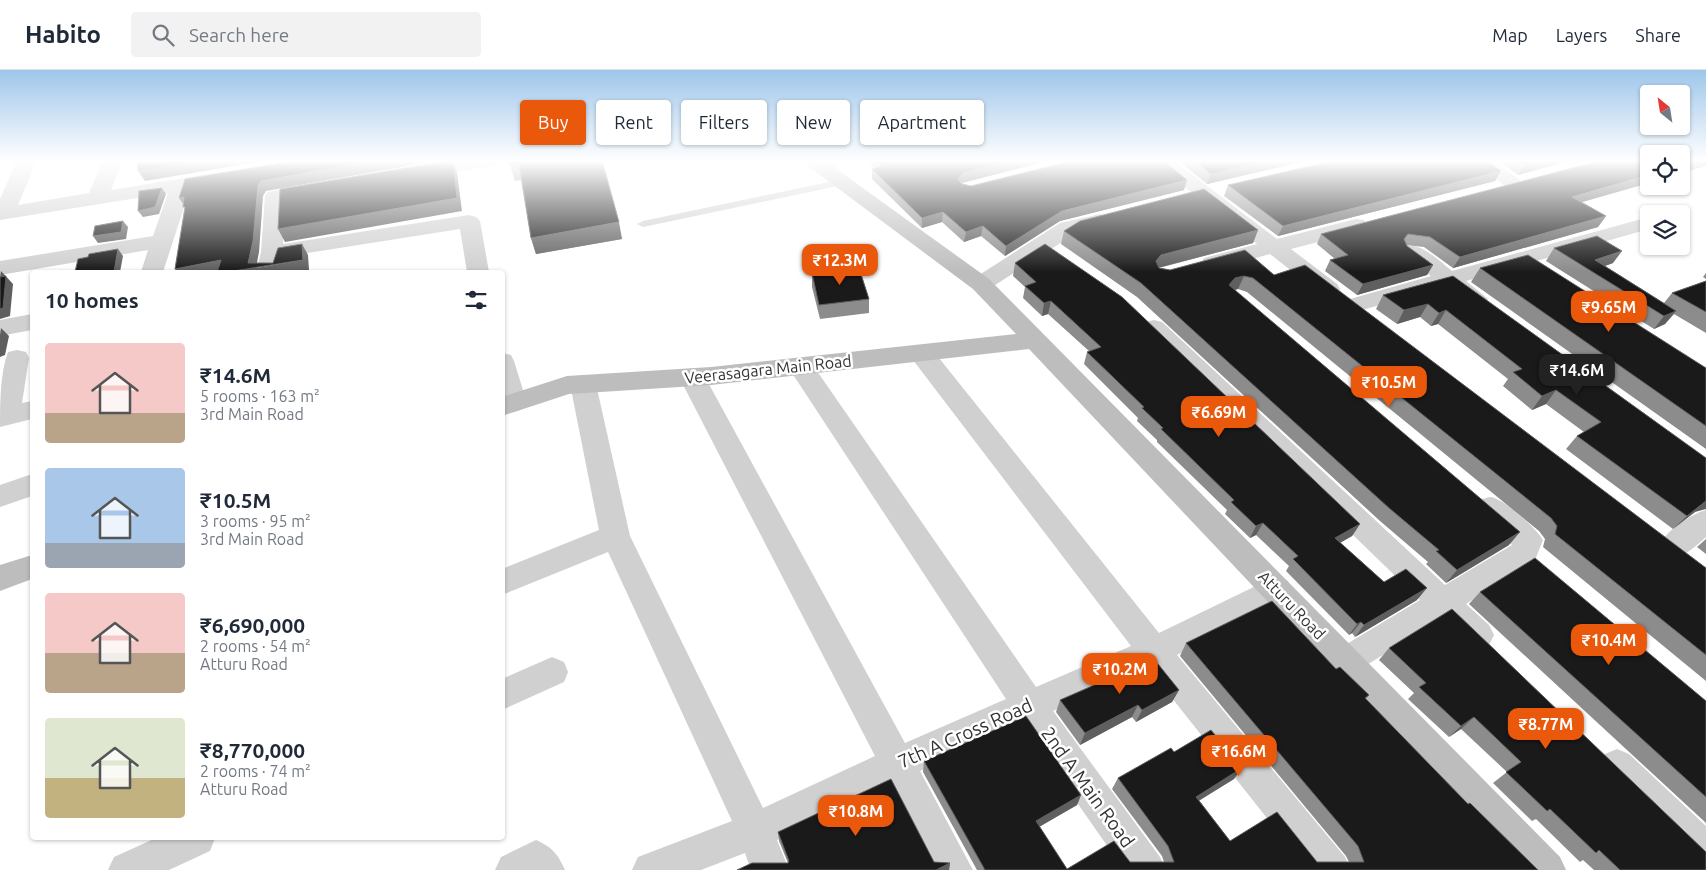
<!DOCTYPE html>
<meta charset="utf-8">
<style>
body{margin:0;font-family:Ubuntu,sans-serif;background:#f2f2f3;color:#1f2937;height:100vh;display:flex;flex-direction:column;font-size:19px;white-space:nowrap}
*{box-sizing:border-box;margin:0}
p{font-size:16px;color:#747a83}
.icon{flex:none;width:28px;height:28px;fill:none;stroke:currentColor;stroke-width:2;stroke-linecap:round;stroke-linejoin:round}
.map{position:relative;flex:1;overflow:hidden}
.details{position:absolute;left:30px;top:200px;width:475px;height:570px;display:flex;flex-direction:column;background:#fff;border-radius:5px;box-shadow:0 1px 4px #0004}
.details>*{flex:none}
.banner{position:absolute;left:520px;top:30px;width:475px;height:45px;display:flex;gap:10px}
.needle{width:32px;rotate:330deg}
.controls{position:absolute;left:1640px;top:15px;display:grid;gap:10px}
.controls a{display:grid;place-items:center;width:50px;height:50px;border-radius:5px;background:#fff;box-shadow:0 1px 4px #0004;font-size:25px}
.price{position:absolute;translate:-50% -42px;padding:0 11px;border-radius:10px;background:#ea580c;color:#fff;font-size:16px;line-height:32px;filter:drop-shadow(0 1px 2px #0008)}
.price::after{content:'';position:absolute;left:50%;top:30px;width:15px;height:11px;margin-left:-8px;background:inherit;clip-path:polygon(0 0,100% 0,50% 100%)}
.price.active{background:#222;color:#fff}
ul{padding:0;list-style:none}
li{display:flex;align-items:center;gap:15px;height:125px;padding:0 15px}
li span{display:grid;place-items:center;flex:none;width:140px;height:100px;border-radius:5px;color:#555}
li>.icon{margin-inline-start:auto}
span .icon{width:60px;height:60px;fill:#fffc;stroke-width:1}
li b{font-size:21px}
h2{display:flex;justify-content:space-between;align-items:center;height:60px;padding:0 15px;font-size:21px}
.chip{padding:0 18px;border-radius:5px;background:#fff;box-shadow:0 1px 4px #0004;font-size:18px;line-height:45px}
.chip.active{background:#ea580c;color:#fff}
header{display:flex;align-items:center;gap:30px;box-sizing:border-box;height:70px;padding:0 25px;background:#fff;border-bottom:1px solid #e0e1e3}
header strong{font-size:24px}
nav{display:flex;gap:28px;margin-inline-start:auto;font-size:18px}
.search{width:350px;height:45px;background:#f2f2f3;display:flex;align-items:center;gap:12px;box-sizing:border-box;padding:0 18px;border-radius:5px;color:#747a83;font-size:19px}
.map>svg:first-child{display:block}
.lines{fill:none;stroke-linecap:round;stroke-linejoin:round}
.lane{fill:#d0d0d0;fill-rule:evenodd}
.street{fill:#d0d0d0;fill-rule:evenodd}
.secondary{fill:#bdbdbd;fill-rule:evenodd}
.wall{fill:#8c8c8c}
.shaded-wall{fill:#5f5f5f}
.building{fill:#1a1a1a;stroke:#5f5f5f}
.labels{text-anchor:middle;stroke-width:5;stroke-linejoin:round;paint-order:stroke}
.street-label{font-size:16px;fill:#333;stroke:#fff}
.near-street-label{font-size:19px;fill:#333;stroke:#fff}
</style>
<header>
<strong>Habito</strong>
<div class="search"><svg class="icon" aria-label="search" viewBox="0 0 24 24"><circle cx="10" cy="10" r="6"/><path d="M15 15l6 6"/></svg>Search here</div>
<nav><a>Map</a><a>Layers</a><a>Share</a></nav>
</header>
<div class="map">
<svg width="1706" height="800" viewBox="0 0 1706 800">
<rect width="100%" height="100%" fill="#fff"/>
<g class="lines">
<path class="lane" d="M843,109L848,112L847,114L643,157L637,154L643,151Z"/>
<path class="street" d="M17,90H37L18,135L89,123L103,90H123L111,120L221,102L228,104L231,108L228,112L190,119L163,202H141L148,180L0,205V191L153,166L168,123L0,150V129Z
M455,90H500L497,94L490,96L418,109L411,107L408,103L411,99Z
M813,90H850L847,94L818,101L811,99L808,95Z
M1150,90H1173L1277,169L1356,149L1364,150L1367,155L1364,160L1291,179L1337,214L1340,219L1337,224L1329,226L1321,224L1270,184L1212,200L1204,198L1201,193L1204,188L1257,174Z
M1469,90H1493L1525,114L1522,118L1515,120L1508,118Z
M316,113L323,115L326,119L323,123L285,130L283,174L469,145L476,147L480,151L489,202H467L460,159L282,187L278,202H256L261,182L265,126L268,122Z
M1100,144L1107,146L1111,150L1107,154L1076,163L989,219L981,221L973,219L970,214L973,209L1060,153Z
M1649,147V159L1466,211L1488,229L1484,234C1468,239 1458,226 1445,217L1351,243L1343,241L1339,236L1343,231L1431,206L1403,186L1400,181L1403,176C1422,172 1438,190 1452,201Z
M32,244V260L0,266V250Z
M1154,250L1162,252L1445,515L1512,475L1480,446L1476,438L1480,430C1483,429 1488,427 1491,427C1504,429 1537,459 1543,470L1535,490L1466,534L1489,555L1494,565L1489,575L1478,579L1467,575L1441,549L1357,601L1346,605L1335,601L1330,591L1335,581L1420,530L1146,264L1142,258L1146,252Z
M922,276L931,278L1159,563L1266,511L1277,507L1288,511L1292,520L1288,529L1177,585L1345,787L1351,800H1308L1149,599L1053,641L1160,787L1166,800H1124L1023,655L920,701L973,800H934L890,715L777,770L789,800H751L745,783L701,800H632L638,787L732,751L608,482L502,525V499L599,460L570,314L574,308L583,305L592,308L596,314L630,466L763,738L875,686L679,307L683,301L692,298L701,301L705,307L905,673L1006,629L792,303L789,297L792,291L801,289L810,291L1036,617L1131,576L913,290L910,284L913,278Z
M17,280L26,282L29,288L22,333L32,331V349L0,357C0,334 0,303 8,282Z
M502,283L511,285L514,291L527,333L523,339L514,342L505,339L502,335Z
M32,404V426L0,437V415Z
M1706,440V467C1692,479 1681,492 1663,485L1658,477C1666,461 1689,445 1706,440Z
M552,587L564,592L568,602L564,612L502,640V609Z
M1617,679L1629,684L1706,756V800L1693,794L1605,708L1599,696L1605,684Z
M156,768H215L210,781L169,800H108L114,787Z
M536,770C552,777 558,784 565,800H495L501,787Z"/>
<path class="secondary" d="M800,90H824L989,209L1560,787L1566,800H1521L1029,279L711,315L569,324L502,346V327L567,306L711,297L1016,264L973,219Z
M32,485V509L0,521V495Z"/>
</g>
<path class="wall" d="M602,90L622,169L536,184L531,168L521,110L515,111L510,95Z
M867,90H960L962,92L1051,90L961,113L971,116L1184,120L1060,151L1005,186L981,166L964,172L942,152L922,158L872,109V99L874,98Z
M1177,90H1309L1207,114Z
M1497,90H1573L1518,105Z
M1501,101L1495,111L1278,166L1224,126L1228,115Z
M1582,132L1606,146L1598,157L1453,198L1424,177L1406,175L1407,176L1433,195L1427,205L1357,225L1325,201L1330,190L1335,189L1317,174L1321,164Z
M1258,160L1253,173L1159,198L1170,200L1274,205L1706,498V611L1543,477L1545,469L1539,461L1247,222L1238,219L1235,220L1509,475L1446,513L1426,494L1428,492L1380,451L1137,227L1061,174L1064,161Z
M1554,178L1613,193L1605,196L1664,233L1672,223L1706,211V263L1674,244L1665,254L1654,259L1546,191Z
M1015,193L1360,454L1352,466L1340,473L1384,512L1417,530L1355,567L1352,563L1349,565L1286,501L1289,496L1256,465L1250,468L1225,444L1227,440L1157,372V370L1137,351L1138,348L1084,294L1087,282L1089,281L1048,244L1042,246L1023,228L1025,217L1013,206Z
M1480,198L1706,298V379L1471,212Z
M812,203L869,229V243L820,249L812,217Z
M1706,203V209L1703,207Z
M1453,206L1695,442L1673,459L1566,379L1577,366L1584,362L1546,334L1532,340L1503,316L1508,309L1438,254L1431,256L1420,247L1397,254L1376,239L1383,225Z
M1706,469V484L1697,477Z
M1480,522L1706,631V753L1469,534Z
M1186,573L1336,599L1369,625L1366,629L1468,734L1538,800H977L923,702L924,691L1081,725L1077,735L1039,757L1067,799L1130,792H1164L1162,786L1112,719L1118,708L1174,682L1234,709L1199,730L1230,771L1317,792H1349L1346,786L1180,586Z
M1389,578L1706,800H1594L1583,790L1580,792L1536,749L1532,751L1493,713L1507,702L1461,659L1449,667L1408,629L1414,623L1379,590Z
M1179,620L1172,632L1136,652L1132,647L1080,675L1056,642L1060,630Z
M778,762L934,792L950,793L949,800H737L788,793L779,771Z"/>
<path class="shaded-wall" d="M202,90H269L145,111L138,101Z
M376,90H430V92L266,121L263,126L259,182L256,198L303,190L302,174L308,185L309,200L295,202H227L248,193L258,116L261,111Z
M453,90L457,103L462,141L285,172L278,159Z
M1012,90H1051L962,113L958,109L963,103Z
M1268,90H1309L1207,114L1211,104Z
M1541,90H1573L1518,105L1525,95Z
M1698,90H1706V96L1681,103V95Z
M1501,101L1495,111L1278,166L1283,156Z
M1649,105V113L1565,137L1572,127Z
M1187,110L1184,120L1060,151L1005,186L1006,176L1062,141Z
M162,118L166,124L159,144L143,147L138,141Z
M184,127L186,138L179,128Z
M943,142L942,152L922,158V148Z
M1606,146L1598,157L1453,198L1460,187Z
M123,151L128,157L126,169L98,173L93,166Z
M619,152L622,169L536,184L531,168Z
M983,156L981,166L964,172L966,162Z
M1258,160L1253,173L1157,198L1156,191L1161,185Z
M118,179L123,186L120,202H114Z
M1622,181L1613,193L1591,201L1595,190Z
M221,190L219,202H177L175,199Z
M1433,195L1427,205L1357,225L1363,214Z
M1,201L13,214L10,246L0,249V207Z
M1244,206L1238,219L1230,221L1229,215L1235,208Z
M1051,231L1048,244L1042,246L1044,233Z
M1428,234L1420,247L1397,254L1404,240Z
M1446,240L1438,254L1431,256L1439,243Z
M1676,241L1665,254L1654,259L1664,246Z
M1,258L9,266L5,285L0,287V265Z
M1556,320L1546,334L1532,340L1542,326Z
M1706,431V439L1695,442L1673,459L1687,446Z
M1263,453L1256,465L1250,468L1256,456Z
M1360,454L1352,466L1327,480L1335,468Z
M1520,462L1509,475L1446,513L1457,500Z
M1427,518L1417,530L1355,567L1364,555Z
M1361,552L1352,563L1349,565L1357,554Z
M1179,620L1172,632L1136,652L1142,640Z
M1138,635L1132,647L1080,675L1085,663Z
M1474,647L1461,659L1449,667L1461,656Z
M1242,698L1234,709L1189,737L1196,727Z
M1081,725L1077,735L1032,761L1036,751Z
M950,793L949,800H936Z"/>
<path class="building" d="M137,90H202L138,101Z
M299,90H376L261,111L258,116L253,171L248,193H273L278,178L302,174L303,190L227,202H217L221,190L175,199L185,137H183L184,127L179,128L185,109Z
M453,90L457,128L278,159L280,119Z
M509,90H602L619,152L531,168L519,94L510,95Z
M876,90H960L962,92L966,90H1012L963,103L958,109L962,114L971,116L1075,90H1163L1187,110L1062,141L1006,176L983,156L966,162L943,142L922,148L872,99L881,96Z
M1193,90H1268L1211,104Z
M1337,90H1486L1501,101L1283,156L1228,115Z
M1518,90H1541L1525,95Z
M1603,90H1649V105L1572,127L1606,146L1460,187L1430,167L1408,164L1404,169L1407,176L1433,195L1363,214L1330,190L1348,185L1321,164Z
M1681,90H1698L1681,95Z
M162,118L155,137L138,141L139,121Z
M1204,119L1258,160L1161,185L1156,191L1159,198L1170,200L1245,180L1274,205L1305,195L1706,498V585L1555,464L1557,456L1551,448L1253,208L1244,206L1235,208L1229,215L1520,462L1457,500L1436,481L1439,480L1389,438L1141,213L1064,161L1080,151Z
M123,151L121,162L93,166L95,156Z
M1597,166L1622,181L1595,190L1676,241L1664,246L1554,178Z
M1045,174L1122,227L1360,454L1335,468L1384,512L1406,499L1427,518L1364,555L1361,552L1357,554L1293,489L1298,486L1263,453L1256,456L1231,432L1234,430L1161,359L1163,358L1142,338L1144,337L1087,282L1101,277L1051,231L1044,233L1025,216L1036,212L1015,193Z
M118,179L114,202H75L78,189L88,187L89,184Z
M1528,185L1706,298V356L1480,198Z
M859,198L869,229L819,235L812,203Z
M6,206L3,238L0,239V207Z
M1453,206L1706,388V431L1687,446L1577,366L1601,352L1556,320L1542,326L1513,302L1522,299L1446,240L1439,243L1428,234L1404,240L1383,225Z
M1706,211V242L1672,223Z
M1535,488L1706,631V727L1480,522Z
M1272,531L1336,599L1340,597L1369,625L1365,628L1468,734L1470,733L1538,800H985L924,691L1026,646L1081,725L1036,751L1067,799L1114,771L1130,792H1174L1168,776L1118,708L1171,678L1174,682L1211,660L1242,698L1196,727L1230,771L1277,742L1317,792H1364L1358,776L1186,573Z
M1452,539L1706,782V800H1620L1599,780L1596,783L1550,739L1547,741L1506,702L1521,692L1474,647L1461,656L1419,617L1426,613L1389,578Z
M1154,589L1179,620L1142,640L1138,635L1085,663L1060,630Z
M891,709L934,792L950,793L936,800H737L752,793H788L789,791L778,762Z"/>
<linearGradient id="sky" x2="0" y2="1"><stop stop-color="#9ec6ea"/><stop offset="0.45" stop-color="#fff"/><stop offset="1" stop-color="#fff" stop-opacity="0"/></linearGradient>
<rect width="1706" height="202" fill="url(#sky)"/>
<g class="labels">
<g class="street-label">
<text transform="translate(768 299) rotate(-6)" y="6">Veerasagara Main Road</text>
<text transform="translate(1292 535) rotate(46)" y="6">Atturu Road</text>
</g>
<g class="near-street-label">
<text transform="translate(965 663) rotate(-24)" y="7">7th A Cross Road</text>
<text transform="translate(1088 717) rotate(54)" y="7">2nd A Main Road</text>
</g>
</g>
</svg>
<div class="controls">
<a><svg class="needle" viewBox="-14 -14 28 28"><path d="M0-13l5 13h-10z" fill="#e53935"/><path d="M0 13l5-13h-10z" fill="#747a83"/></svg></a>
<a><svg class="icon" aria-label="locate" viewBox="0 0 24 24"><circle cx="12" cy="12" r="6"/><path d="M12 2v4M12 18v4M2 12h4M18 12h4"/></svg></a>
<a><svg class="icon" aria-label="layers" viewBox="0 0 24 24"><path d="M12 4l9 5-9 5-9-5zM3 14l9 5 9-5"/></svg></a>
</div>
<b class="price" style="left:840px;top:216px">₹12.3M</b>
<b class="price" style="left:1609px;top:263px">₹9.65M</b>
<b class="price active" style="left:1577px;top:326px">₹14.6M</b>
<b class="price" style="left:1389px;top:338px">₹10.5M</b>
<b class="price" style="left:1219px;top:368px">₹6.69M</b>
<b class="price" style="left:1609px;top:596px">₹10.4M</b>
<b class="price" style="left:1120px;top:625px">₹10.2M</b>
<b class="price" style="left:1546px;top:680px">₹8.77M</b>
<b class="price" style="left:1239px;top:707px">₹16.6M</b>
<b class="price" style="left:856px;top:767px">₹10.8M</b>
<div class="banner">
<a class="chip active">Buy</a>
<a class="chip">Rent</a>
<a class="chip">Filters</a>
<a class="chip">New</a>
<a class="chip">Apartment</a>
</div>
<section class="details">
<h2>10 homes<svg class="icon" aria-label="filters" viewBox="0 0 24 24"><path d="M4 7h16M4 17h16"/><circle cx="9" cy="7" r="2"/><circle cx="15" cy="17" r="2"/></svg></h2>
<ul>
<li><span style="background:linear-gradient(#f6c9c9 70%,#b9a48a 0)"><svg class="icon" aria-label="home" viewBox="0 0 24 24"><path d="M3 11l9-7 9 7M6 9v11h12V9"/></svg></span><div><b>₹14.6M</b><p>5 rooms · 163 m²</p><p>3rd Main Road</p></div></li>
<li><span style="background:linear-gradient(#a9c7e8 75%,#9aa5b1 0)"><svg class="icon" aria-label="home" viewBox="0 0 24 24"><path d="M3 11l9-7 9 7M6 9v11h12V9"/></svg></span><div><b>₹10.5M</b><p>3 rooms · 95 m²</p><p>3rd Main Road</p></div></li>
<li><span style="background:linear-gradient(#f6c9c9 60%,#b9a48a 0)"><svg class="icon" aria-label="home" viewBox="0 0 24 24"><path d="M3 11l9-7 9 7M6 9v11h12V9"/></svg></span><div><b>₹6,690,000</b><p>2 rooms · 54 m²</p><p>Atturu Road</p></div></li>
<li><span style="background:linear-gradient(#dfe7d0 60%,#c2b280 0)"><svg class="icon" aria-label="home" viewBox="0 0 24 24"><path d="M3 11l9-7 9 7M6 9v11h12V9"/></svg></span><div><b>₹8,770,000</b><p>2 rooms · 74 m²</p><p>Atturu Road</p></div></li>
</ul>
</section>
</div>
